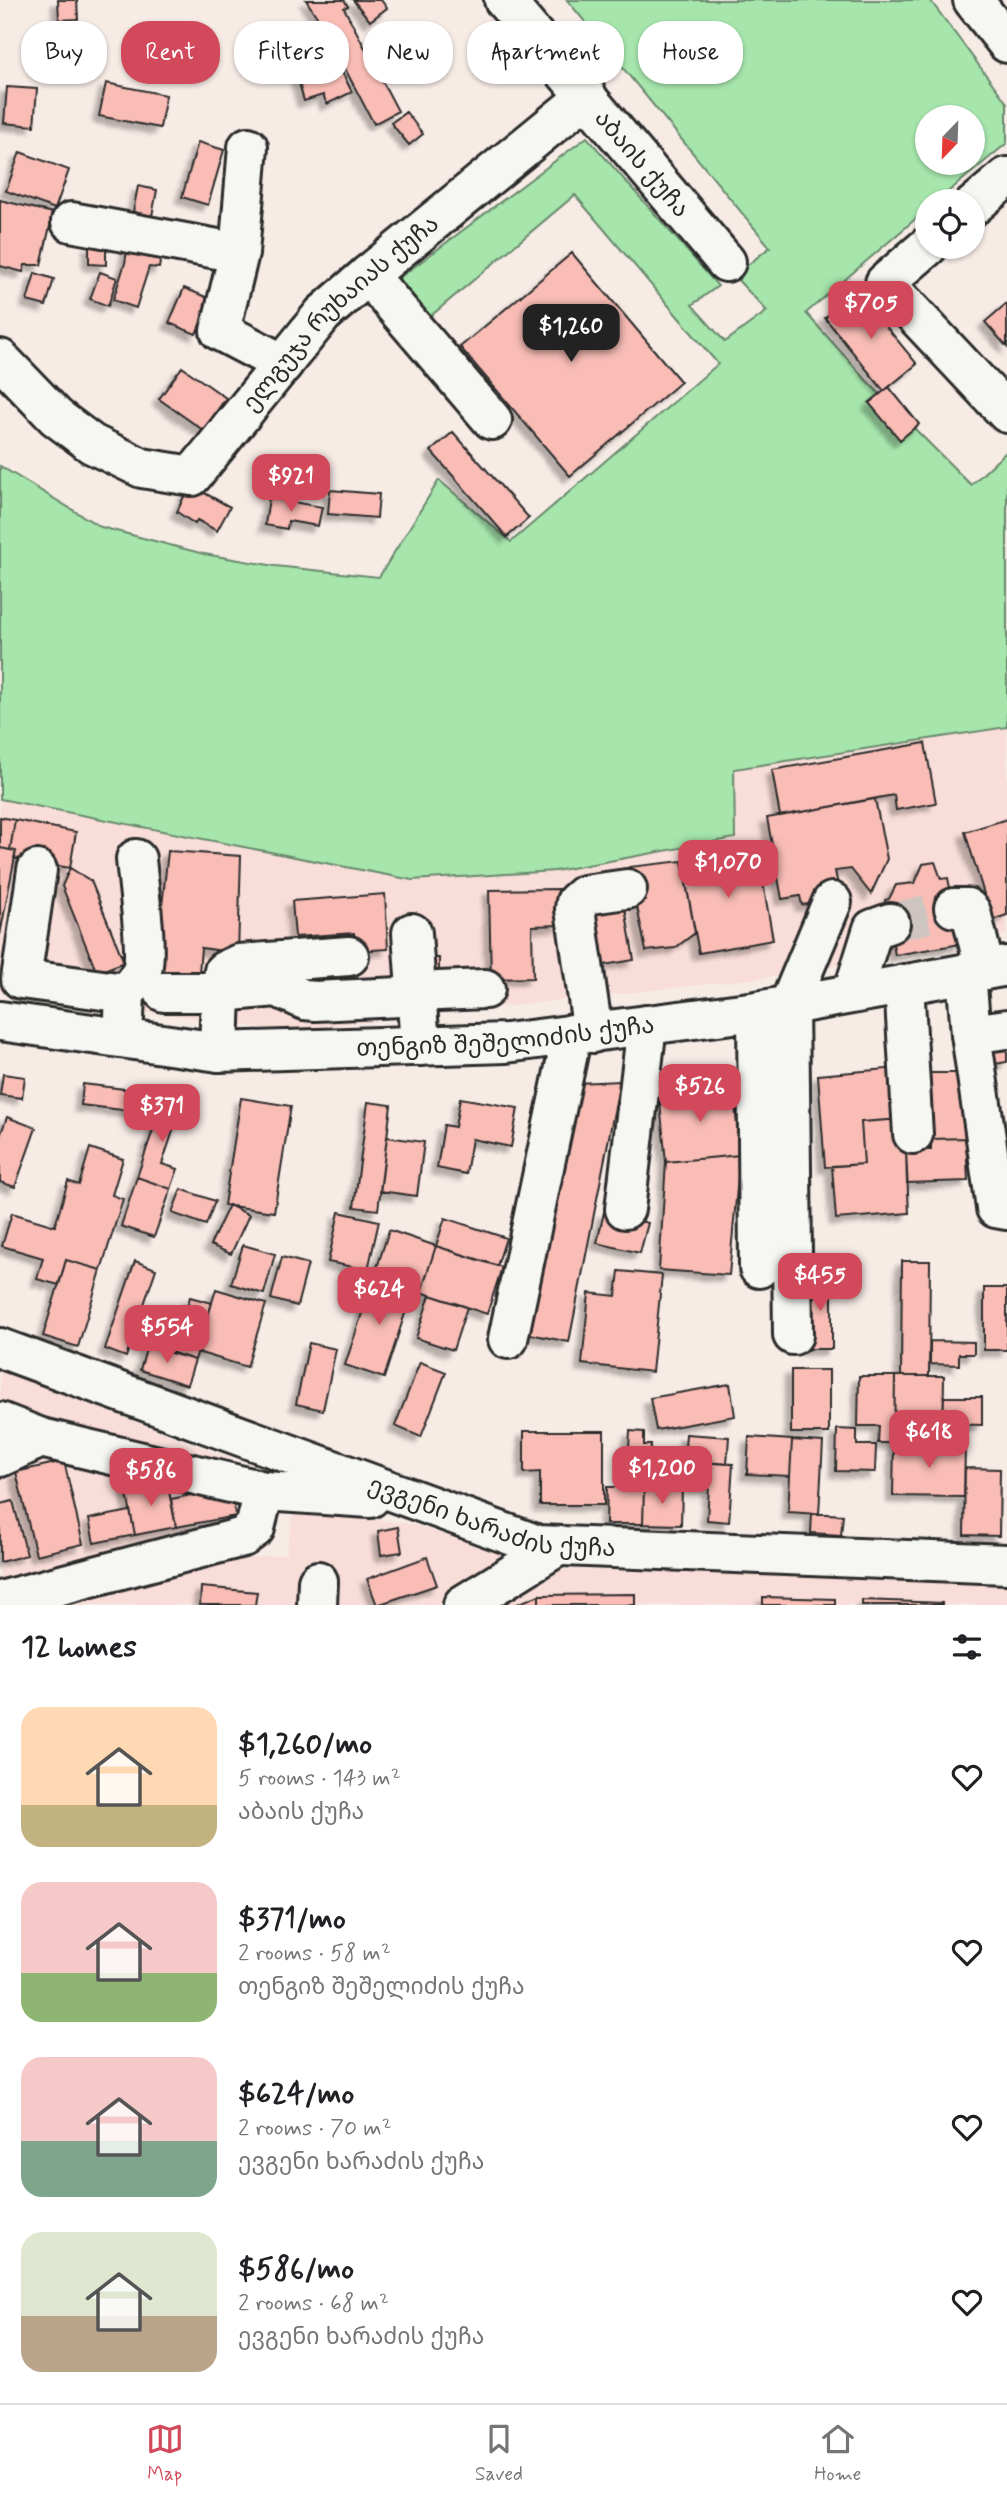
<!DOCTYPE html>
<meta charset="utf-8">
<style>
body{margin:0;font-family:Mynerve,"Noto Sans Georgian",sans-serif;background:#f6f6f6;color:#202124;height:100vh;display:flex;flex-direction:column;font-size:26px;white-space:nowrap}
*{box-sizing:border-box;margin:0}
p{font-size:23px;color:#757577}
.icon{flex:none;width:38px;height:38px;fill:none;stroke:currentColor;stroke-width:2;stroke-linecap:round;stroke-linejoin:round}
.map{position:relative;height:1605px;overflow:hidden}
.side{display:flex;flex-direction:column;background:#fff;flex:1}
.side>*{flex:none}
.hud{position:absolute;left:21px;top:21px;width:966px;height:63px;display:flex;gap:14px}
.needle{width:46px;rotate:203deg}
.controls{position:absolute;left:915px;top:105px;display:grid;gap:14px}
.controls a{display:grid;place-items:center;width:70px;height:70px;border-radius:50%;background:#fff;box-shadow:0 2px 5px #0004;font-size:35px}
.price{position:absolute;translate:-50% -60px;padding:0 16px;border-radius:14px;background:#d1495b;color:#fff;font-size:23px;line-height:46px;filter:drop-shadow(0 2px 4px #0008)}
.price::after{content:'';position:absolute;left:50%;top:42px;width:21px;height:16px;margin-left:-10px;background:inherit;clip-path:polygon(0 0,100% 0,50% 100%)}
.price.current{background:#222;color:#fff}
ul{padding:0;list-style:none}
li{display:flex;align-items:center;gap:21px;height:175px;padding:0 21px}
li span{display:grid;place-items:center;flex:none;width:196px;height:140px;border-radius:21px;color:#555}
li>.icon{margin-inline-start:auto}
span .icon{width:84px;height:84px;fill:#fffc;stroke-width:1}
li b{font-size:30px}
h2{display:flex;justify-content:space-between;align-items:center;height:84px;padding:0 21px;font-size:30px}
.chip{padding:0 24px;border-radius:28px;background:#fff;box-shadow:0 2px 5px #0004;font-size:24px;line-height:63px}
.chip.current{background:#d1495b;color:#fff}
.tab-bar{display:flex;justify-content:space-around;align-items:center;height:98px;border-top:2px solid #e0e0e0;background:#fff;font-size:19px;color:#757577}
.tab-bar a{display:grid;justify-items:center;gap:4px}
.tab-bar .current{color:#d1495b}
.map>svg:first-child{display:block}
.built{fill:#f8ddd8}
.green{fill:#a6e5ac;stroke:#68886c;stroke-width:2;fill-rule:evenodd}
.building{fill:#f9bdb6;stroke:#2b2b2b;stroke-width:2;filter:url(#shadow)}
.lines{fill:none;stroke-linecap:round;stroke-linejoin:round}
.minor-tunnel{stroke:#cec5c1;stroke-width:38;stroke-dasharray:38 19;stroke-linecap:butt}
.minor-casing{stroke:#2b2b2b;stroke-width:44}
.major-casing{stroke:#2b2b2b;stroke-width:44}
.minor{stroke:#f6f6f2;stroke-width:38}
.major{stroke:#f6f6f2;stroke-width:38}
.labels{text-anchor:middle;stroke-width:7;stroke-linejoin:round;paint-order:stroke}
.street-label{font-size:24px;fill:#2b2b2b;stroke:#f6f6f2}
</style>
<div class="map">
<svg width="1007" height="1605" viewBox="0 0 1007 1605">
<defs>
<filter id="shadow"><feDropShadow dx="-6" dy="6" stdDeviation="2" flood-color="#0004"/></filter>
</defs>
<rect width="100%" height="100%" fill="#f7ebe6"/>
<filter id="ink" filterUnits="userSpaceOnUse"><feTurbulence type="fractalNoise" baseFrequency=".0143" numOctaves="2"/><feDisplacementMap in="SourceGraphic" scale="14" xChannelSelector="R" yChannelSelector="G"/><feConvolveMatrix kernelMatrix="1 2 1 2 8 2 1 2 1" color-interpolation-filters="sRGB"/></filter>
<g filter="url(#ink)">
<path class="built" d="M1007,727V934L770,977L285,1031L0,991V799L412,880L733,769Z
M0,1370L229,1458L165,1569L286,1554L294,1509L410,1524L550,1569L1007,1581V1605H0Z"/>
<path class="green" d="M567,0H930L1007,103V143L937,201H928L927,209L806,313L867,381L971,485L1007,451V727L734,769L735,838L555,871L412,880L0,799V466L101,527L204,554L275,566L379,577L439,480L511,542L718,364L575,195L427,319L394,282L587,137L718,286L692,305L725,342L767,311L734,276L770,247ZM928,117H973V163H928Z"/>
<path class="building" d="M58,0H77L78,19L59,20Z
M306,0H344L348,6L344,8L398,111L374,124L321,23Z
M353,0H381L387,8L370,21Z
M332,52L352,92L327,104L323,95L304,101L294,65Z
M106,83L166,95L160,128L99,116Z
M7,87L37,89L34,126L4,123Z
M406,112L423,134L409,145L391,123Z
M198,142L224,150L208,205L182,197Z
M20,152L69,170L55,209L6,191Z
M138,186L157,190L152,216L133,212Z
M0,200L53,213L41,265H25L23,272L0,266Z
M129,239L163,245L159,268L149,267L136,308L113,300L125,263Z
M89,245H106V265L89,264Z
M572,253L681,382L570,476L460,347Z
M100,272L117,278L108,306L90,299Z
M35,273L54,279L46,306L27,301Z
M184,288L211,299L196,334L169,323Z
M857,291L917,364L884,391L825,318Z
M1007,303V347L985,322Z
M182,367L226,398L203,430L159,399Z
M889,387L919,424L900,440L869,403Z
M453,432L529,518L507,537L431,451Z
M199,490L230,507L217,531L197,520L195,524L177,512L186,492Z
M330,490L379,494L377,518L328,514Z
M269,498L322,507L318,526L288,521L287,529L265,525Z
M925,743L936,803L896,810L894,795L780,816L772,770Z
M875,799L887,859L871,894L851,869L835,871L839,890L821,902L802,905L800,896L782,899L767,818Z
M0,817L15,820L10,850L0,848Z
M1007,819V915L992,920L965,832Z
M15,820L76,832L70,868L14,858L16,851L10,850Z
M0,848L16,851L0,935Z
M757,848L773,940L699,953L682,861Z
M168,851L241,856L238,953L201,948L198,985L154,981Z
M682,861L695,933L675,948L646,951L629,867Z
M935,862L941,879L948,878L961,944L895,955L885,900L889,899L896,885L915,883L923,864Z
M70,868L91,881L124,962L97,973L62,886Z
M559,889L560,925L532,926L533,978L491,979L489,890Z
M385,894L388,949L355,951L354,933L295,937L292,901Z
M624,902L634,960L592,967L582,909Z
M420,958H439V982Z
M1007,1015V1062L995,1064L986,1019Z
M898,1068L902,1119L861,1122L864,1164L825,1167L818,1075Z
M930,1073H965L966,1138L931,1139Z
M3,1074L25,1077L22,1098L0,1095Z
M620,1081L569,1342L525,1333L576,1083Z
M83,1084L149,1092L147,1113L81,1105Z
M733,1086L740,1155L666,1162L659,1093Z
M166,1092L184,1098L162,1164L178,1169L171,1189L137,1177Z
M241,1098L291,1106L274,1212L224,1205Z
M460,1098L518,1108L511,1147L472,1139L466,1174L437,1168L444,1125L455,1127Z
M368,1102L391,1105L378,1210L354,1207Z
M7,1117L36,1128L15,1187L0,1182V1136Z
M902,1119L906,1150L909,1213L836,1219L832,1166L864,1164L861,1122Z
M387,1137L424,1142L417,1196L380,1191Z
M966,1138L968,1181L907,1183L906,1150H931V1139Z
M90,1148L123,1159L112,1195L123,1199L101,1270L66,1260L59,1285L37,1279L43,1258L2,1246L12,1213L55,1226L68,1181L79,1185Z
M740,1155L729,1275L659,1270L666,1162Z
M137,1177L171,1189L154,1237L121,1226Z
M181,1189L215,1201L206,1225L172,1213Z
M229,1205L249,1215L231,1254L210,1245Z
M339,1212L379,1221L368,1270L328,1262Z
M604,1212L648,1223L640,1253L597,1243Z
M445,1218L506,1238L497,1266L436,1246Z
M389,1230L436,1246L421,1292L374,1277Z
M243,1245L275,1254L264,1294L231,1284Z
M436,1246L502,1267L487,1314L421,1292Z
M282,1257L308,1264L297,1306L271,1299Z
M66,1260L101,1270L78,1347L43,1336Z
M135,1261L156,1269L126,1357L105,1349Z
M902,1261H930L929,1376H901Z
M619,1271L662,1275L652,1372L582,1364L589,1293L616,1296Z
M808,1276H832V1349H808Z
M374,1277L413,1289L384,1378L345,1365Z
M984,1288H1007V1350H984Z
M216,1289L266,1304L247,1367L197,1352Z
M430,1295L467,1307L453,1350L416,1338Z
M190,1297L212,1303L195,1360L173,1353Z
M930,1341L974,1342V1354H959V1365L930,1364Z
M309,1343L336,1349L323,1410L296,1404Z
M147,1346L195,1360L187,1385L140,1370Z
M420,1362L446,1372L421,1437L395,1426Z
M791,1370H829V1433H791Z
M859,1376H895L894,1443H878L879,1426H858Z
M895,1376H944L943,1444L894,1443Z
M730,1384L735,1416L656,1430L650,1398Z
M944,1397H982V1425L943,1424Z
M837,1429L857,1430V1445H876L875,1472L836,1471Z
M524,1431H604V1505H540V1472L524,1473Z
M630,1431L644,1432V1445H651L649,1483L627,1482Z
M686,1434L729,1437L727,1464L684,1461Z
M749,1437L792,1440L790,1476L747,1474Z
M792,1440L823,1442L819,1514L788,1512Z
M894,1443L965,1444L964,1497L893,1496Z
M64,1461L83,1544L36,1555L16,1472Z
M684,1461L733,1464L729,1522L707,1520L709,1486L683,1485Z
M965,1468L1000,1469L999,1536L964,1535Z
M167,1481L176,1527L135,1535L126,1489Z
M230,1487L236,1516L176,1527L171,1499Z
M607,1487H644L643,1524H606Z
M644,1487L682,1488L681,1525L643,1524Z
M13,1501L27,1555L0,1562V1504Z
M130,1511L135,1535L94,1543L89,1519Z
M812,1513L843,1515L841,1535L811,1533Z
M398,1527L402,1552L381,1555L378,1531Z
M427,1557L437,1585L377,1605L367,1579Z
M201,1587L257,1592L255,1605H200Z
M635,1594V1605H539V1595Z
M539,1595V1605H515Z
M763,1597L835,1599V1605H763Z
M862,1600L942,1603V1605H862Z"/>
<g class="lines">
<path class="minor-tunnel" d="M890,923L954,908"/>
<g class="minor-casing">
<g id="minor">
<path id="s1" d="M504,0L726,262"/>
<path d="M973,0L1007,43"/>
<path d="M973,206L1007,177"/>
<path d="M71,222L239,253L220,331L283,364"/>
<path d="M928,246L885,283L1007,413"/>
<path d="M239,253L248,147"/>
<path d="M368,275L492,420"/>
<path id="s2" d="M0,359L56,417L92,444L142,468L192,476L323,314L368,275L587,96"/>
<path d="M37,870L21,979L125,993"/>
<path d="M954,908H967L971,912L985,970"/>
<path d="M412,933L420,1046"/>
<path d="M966,973L971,1034L996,1208L1007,1210"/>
<path d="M904,984L913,1134"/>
<path d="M164,992H221L277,987L305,1000L315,1001L400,997"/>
<path d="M416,992L485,989"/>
<path d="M853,993L873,929L890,923"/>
<path d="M757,1011L759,1268"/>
<path d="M124,1018L125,993C132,986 138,979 142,970C148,953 138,882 136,859"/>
<path d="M593,1033L575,909L576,902L584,895L627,889"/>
<path d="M971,1034L1007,1029"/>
<path d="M219,1052L221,992L224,971L239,964L349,956"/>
<path d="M625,1209L647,1025"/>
<path d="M793,1335L789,1005L832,902"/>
<path d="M508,1339L572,1034"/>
<path id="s3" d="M0,1348L538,1545L1007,1564"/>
<path d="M0,1422L41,1438L264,1491L370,1498"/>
<path d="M0,1457L41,1438"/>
<path d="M0,1601L243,1537L255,1528L264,1491"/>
<path d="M317,1605L318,1581"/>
<path d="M463,1605L558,1546"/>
</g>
</g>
<g class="major-casing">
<g id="major">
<path id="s4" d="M0,1021L219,1052L506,1043L757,1011L1007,966"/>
</g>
</g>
<use href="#minor" class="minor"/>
<use href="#major" class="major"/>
</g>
</g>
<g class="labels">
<g class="street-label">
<text dy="8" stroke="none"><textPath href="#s1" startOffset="214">აბაის ქუჩა</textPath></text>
<text dy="8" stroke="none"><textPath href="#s2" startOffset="453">ელგუჯა რუხაიას ქუჩა</textPath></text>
<text dy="8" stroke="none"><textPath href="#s4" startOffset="508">თენგიზ შეშელიძის ქუჩა</textPath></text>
<text dy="8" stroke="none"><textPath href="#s3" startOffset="522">ევგენი ხარაძის ქუჩა</textPath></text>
</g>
</g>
</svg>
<div class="controls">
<a><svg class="needle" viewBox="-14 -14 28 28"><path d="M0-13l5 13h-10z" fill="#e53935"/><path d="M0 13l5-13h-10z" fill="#757577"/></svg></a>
<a><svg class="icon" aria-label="locate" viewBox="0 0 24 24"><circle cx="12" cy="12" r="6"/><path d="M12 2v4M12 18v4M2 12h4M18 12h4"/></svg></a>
</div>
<b class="price" style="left:871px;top:341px">$705</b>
<b class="price current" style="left:571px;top:364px">$1,260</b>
<b class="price" style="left:291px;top:514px">$921</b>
<b class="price" style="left:728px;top:900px">$1,070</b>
<b class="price" style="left:700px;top:1124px">$526</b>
<b class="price" style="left:162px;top:1144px">$371</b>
<b class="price" style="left:820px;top:1313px">$455</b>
<b class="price" style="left:379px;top:1327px">$624</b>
<b class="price" style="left:167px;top:1365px">$554</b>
<b class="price" style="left:929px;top:1470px">$618</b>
<b class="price" style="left:662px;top:1506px">$1,200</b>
<b class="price" style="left:151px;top:1508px">$586</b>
<div class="hud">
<a class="chip">Buy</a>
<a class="chip current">Rent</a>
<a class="chip">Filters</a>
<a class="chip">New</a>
<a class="chip">Apartment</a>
<a class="chip">House</a>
</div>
</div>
<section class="side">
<h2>12 homes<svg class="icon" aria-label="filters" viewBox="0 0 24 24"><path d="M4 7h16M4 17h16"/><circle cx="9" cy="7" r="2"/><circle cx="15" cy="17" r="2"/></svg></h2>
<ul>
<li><span style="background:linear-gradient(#ffd9b3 70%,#c2b280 0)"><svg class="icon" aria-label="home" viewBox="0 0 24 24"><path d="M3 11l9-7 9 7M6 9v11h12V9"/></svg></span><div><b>$1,260/mo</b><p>5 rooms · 143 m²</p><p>აბაის ქუჩა</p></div><svg class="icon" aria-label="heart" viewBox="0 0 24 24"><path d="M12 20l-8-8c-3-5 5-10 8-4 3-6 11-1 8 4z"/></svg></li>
<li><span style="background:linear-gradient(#f6c9c9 65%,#8fb573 0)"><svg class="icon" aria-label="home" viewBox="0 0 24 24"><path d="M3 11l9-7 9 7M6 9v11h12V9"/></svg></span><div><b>$371/mo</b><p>2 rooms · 58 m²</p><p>თენგიზ შეშელიძის ქუჩა</p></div><svg class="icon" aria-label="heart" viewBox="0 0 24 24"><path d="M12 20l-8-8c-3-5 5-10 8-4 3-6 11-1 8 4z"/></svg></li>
<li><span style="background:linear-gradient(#f6c9c9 60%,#7fa58c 0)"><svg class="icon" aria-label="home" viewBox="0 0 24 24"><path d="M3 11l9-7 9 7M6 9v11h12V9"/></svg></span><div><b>$624/mo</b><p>2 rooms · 70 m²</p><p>ევგენი ხარაძის ქუჩა</p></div><svg class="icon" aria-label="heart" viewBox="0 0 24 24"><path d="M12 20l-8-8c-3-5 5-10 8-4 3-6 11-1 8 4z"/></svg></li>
<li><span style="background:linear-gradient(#dfe7d0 60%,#b9a48a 0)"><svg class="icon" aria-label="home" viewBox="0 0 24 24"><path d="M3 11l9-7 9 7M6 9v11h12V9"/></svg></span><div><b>$586/mo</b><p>2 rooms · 68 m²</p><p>ევგენი ხარაძის ქუჩა</p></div><svg class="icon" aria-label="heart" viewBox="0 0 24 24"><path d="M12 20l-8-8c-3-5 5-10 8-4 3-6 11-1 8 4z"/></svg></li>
</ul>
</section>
<nav class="tab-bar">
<a class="current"><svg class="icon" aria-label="map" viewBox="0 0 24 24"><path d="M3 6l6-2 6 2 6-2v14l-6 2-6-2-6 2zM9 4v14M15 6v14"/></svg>Map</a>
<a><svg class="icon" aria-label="saved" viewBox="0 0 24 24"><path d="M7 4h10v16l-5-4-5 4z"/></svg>Saved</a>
<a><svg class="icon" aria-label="home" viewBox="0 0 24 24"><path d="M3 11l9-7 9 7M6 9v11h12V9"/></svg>Home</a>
</nav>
